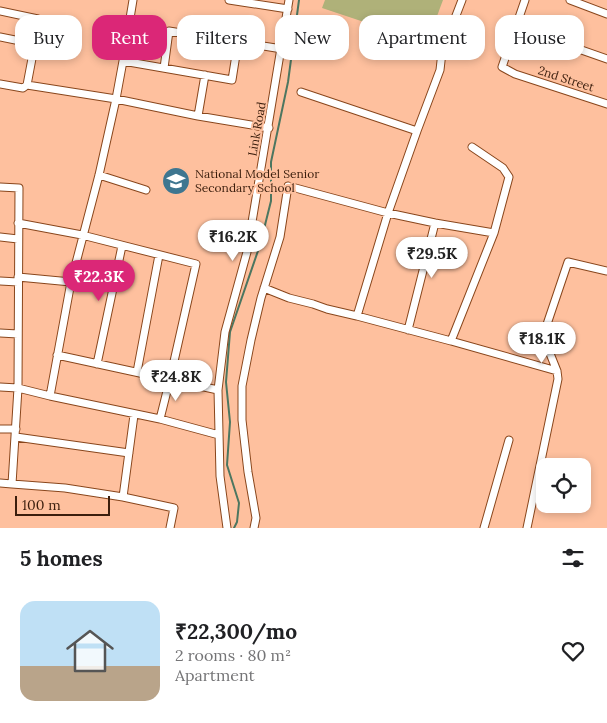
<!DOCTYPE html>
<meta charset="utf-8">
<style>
body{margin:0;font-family:Lora,serif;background:#f2f2f2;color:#202124;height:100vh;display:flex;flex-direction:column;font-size:19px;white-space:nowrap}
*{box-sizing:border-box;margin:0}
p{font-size:16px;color:#757577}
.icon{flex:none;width:28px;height:28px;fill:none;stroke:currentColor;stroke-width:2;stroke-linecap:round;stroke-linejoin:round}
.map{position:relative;height:528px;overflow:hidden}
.side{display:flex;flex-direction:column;background:#fff;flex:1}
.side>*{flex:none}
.top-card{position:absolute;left:15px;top:15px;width:578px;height:45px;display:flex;gap:10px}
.controls{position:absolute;left:536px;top:458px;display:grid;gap:10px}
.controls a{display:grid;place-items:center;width:55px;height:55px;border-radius:10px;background:#fff;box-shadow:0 2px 8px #0003;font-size:25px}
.scale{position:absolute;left:15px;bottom:12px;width:95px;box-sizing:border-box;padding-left:5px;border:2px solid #3b1e0d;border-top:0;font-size:14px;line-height:18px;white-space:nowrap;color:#3b1e0d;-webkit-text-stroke:4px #fec09e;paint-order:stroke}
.price{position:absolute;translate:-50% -42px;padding:0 11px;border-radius:18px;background:#fff;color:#222;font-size:16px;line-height:32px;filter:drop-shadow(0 1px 2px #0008)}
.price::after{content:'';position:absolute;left:50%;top:30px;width:15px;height:11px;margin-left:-8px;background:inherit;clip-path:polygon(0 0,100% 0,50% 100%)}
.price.on{background:#db2777;color:#fff}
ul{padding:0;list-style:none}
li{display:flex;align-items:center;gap:15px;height:125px;padding:0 20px}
li span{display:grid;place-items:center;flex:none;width:140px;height:100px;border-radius:15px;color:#555}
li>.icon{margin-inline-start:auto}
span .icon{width:60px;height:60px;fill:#fffc;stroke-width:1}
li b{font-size:21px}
h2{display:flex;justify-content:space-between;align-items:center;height:60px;padding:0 20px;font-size:21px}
.pill{padding:0 18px;border-radius:15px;background:#fff;box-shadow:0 2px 8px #0003;font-size:18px;line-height:45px}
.pill.on{background:#db2777;color:#fff}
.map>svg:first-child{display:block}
.green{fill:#afb179}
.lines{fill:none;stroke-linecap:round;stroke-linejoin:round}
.stream{stroke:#4c7660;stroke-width:2}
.minor-casing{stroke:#89461c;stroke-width:9}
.minor{stroke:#fff;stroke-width:7}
.labels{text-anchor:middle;stroke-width:4;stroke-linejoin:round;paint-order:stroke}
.street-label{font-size:12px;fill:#3b1e0d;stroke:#fec09e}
.poi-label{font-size:12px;fill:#3b1e0d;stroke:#fec09e;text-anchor:start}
</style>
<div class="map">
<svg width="607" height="528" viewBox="0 0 607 528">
<rect width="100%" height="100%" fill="#fec09e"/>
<path class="green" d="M325,0H443L427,43L322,8Z"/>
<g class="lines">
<path class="stream" d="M234,528L237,522L239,503L227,465L230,422L226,382L230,332L260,245L271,201V162L288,82L299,0"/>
<g class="minor-casing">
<path id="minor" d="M229,0L288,9
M525,0L502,67L515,74L607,104
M570,0L607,14
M0,11L38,19
M516,27L607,59
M0,37L30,43L34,48L27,85
M123,61L232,80L238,42
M164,68L169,31L282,49
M0,84L23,88L27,85L116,99L198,116L269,128
M301,92L417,131L388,213L357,316
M198,116L205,75
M417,131L440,70L442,52L462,0
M472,147L503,168L509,177L494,233
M99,175L146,190
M0,187L19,188L18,388L12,484L0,483
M18,223L82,235L196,264L170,379L160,419
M0,237L18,239
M18,277L71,282
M0,281L18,282
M264,288L289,298L313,304L327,309L357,316L451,341
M408,330L435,223
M0,333L18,334
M57,355L218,390
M97,364L122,246
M137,372L159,255
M0,387L18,388L50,396L160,419L219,435
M50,396L71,282L99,175L116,99L123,61L133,0
M0,429H16
M16,437L129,453
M12,484L65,488L123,497L134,415
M123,497L174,508L170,528
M227,528L220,476L218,390L225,332L247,252L289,0
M254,528L256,518L248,472L242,420V386L251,340L261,298L280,237L288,186L388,213L435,223L494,233L451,341L557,371
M484,528L509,440
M527,528L558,379L557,371L543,336L568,262L607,271"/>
</g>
<use href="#minor" class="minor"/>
</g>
<defs>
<g id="school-disc" transform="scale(1.4375)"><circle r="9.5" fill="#3e7690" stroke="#fec09e"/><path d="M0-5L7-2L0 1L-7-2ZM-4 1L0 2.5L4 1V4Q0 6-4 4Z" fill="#fff"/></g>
</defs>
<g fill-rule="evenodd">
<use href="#school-disc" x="176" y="181"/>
</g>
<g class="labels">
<g class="street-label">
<text transform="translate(566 79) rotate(18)" y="4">2nd Street</text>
<text transform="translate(257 129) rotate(-80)" y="4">Link Road</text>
</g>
<g class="poi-label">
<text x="195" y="178">National Model Senior<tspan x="195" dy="14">Secondary School</tspan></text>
</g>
</g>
</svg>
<div class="controls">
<a><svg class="icon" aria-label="locate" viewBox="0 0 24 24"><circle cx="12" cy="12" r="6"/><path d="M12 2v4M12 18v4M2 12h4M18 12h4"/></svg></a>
</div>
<div class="scale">100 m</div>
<b class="price" style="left:233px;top:262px">₹16.2K</b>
<b class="price" style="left:432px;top:279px">₹29.5K</b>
<b class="price on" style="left:99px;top:302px">₹22.3K</b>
<b class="price" style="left:542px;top:364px">₹18.1K</b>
<b class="price" style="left:176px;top:402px">₹24.8K</b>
<div class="top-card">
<a class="pill">Buy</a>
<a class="pill on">Rent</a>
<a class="pill">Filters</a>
<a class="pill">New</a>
<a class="pill">Apartment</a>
<a class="pill">House</a>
</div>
</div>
<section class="side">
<h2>5 homes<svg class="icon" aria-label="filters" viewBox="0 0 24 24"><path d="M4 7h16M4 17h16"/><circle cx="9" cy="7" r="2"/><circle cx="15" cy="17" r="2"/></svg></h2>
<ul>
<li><span style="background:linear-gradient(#bfe0f5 65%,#b9a48a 0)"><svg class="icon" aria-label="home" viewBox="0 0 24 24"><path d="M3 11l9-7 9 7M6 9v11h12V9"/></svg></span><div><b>₹22,300/mo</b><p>2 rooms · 80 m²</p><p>Apartment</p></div><svg class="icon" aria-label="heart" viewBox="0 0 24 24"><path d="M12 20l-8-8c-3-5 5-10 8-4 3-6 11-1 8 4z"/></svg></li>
</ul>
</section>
